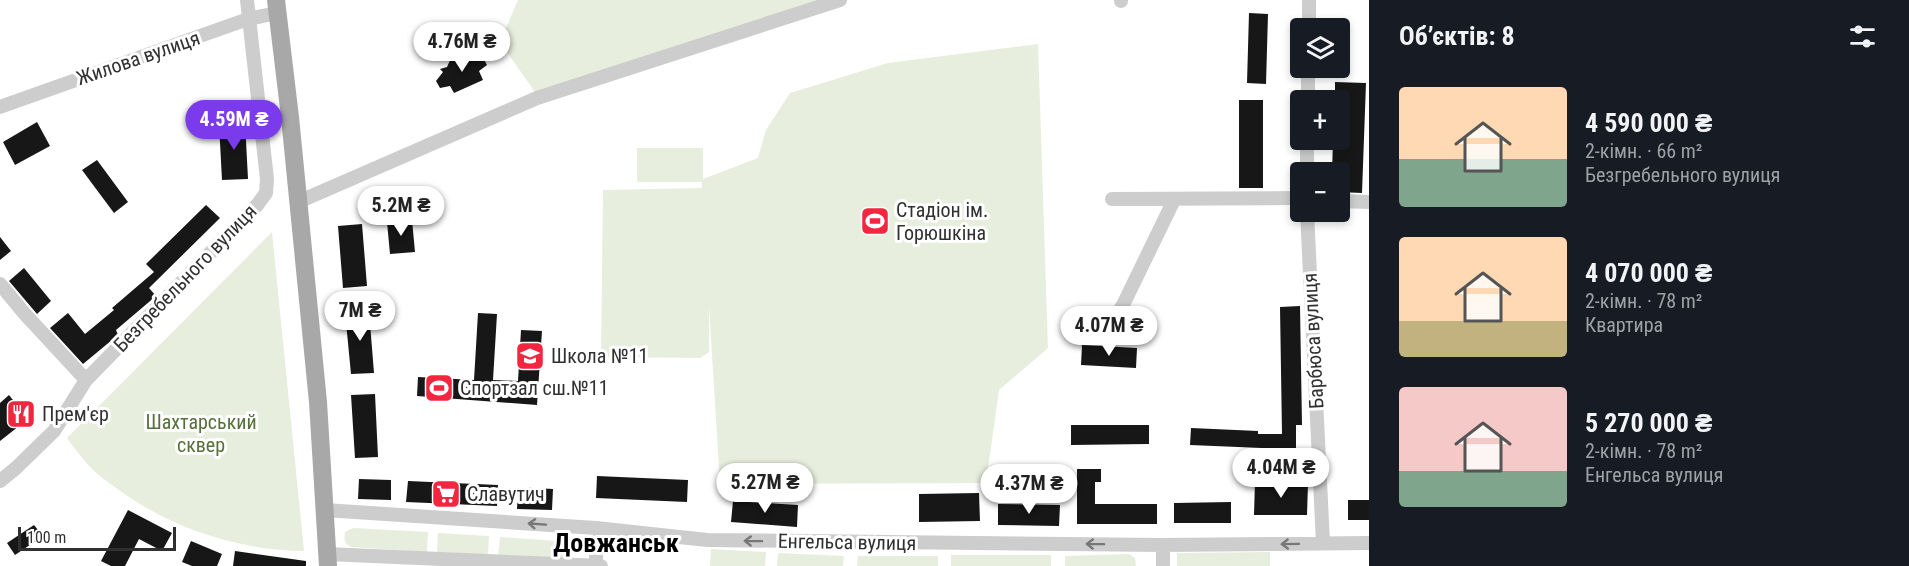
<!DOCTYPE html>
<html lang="uk">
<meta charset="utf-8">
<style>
body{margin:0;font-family:"Roboto Condensed",sans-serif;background:#20242c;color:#f1f3f6;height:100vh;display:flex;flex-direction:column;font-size:22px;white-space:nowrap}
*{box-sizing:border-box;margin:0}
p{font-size:20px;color:#9ea1a6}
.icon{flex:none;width:33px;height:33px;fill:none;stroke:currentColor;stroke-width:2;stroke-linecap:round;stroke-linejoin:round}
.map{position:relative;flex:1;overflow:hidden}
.panel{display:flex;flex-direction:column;background:#171b24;width:540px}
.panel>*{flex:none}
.buttons{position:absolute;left:1290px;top:18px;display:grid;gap:12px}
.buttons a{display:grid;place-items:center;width:60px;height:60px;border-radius:6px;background:#171b24;box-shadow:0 3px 9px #0003;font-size:30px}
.scale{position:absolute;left:18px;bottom:15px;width:158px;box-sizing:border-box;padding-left:6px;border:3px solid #303030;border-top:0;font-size:16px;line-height:21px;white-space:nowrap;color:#303030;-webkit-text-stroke:4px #fff;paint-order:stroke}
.price{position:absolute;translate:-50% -51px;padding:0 14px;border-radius:21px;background:#fff;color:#222;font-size:20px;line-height:39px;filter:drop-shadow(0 2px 3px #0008)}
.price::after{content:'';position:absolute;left:50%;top:36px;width:18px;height:14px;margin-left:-9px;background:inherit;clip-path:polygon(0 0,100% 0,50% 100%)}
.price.active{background:#7c3aed;color:#fff}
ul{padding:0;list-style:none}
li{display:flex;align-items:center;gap:18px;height:150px;padding:0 30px}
li span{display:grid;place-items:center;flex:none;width:168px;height:120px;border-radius:6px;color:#555}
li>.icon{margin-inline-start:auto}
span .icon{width:72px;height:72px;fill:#fffc;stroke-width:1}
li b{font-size:26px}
h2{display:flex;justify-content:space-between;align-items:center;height:72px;padding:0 30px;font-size:26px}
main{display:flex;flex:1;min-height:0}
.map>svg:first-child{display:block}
.green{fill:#e7eedd}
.building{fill:#171717}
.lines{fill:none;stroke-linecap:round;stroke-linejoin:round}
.minor{stroke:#cdcdcd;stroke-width:14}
.major{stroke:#a8a8a8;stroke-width:18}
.oneway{stroke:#777}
.labels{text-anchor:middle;stroke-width:6;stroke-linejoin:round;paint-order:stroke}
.street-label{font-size:20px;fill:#303030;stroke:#fff}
.poi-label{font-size:20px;fill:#303030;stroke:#fff;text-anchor:start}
.park-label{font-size:20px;fill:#567039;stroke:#fff}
.district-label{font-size:26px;font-weight:bold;fill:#000;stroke:#fff}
</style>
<main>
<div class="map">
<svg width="1369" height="566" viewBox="0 0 1369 566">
<rect width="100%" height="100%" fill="#fff"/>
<path class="green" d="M518,0H833L537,95L500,42Z
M1038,44L1048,348L999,390L986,483L720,484L709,306V352L700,358L601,357L603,190L702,188V182H637V148H703V179L758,158L766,130L790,93L888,63Z
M272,232L304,551C237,550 169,528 115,487C108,482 100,477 93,470C84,461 75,449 67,438Z
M353,528L428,532L427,552L351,547C344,544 344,539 345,532Z
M438,533L489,536L488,556L437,553Z
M500,537L570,542L573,543L572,558L569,559L498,556Z
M711,549L766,552L765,566H710Z
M1270,552V566H1177V553Z
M778,553L844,556L843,566H777Z
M1129,554L1135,558L1136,566H1065V556Z
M951,555H1051V566H951Z
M858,556H938V566H857Z"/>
<path class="building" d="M1249,13L1268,14L1266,84L1247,83Z
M469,53L473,59L482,56L487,65L479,71L483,80L454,93L450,86L440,88L436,81L443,72L440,69L447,67L452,56L463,57Z
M1335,82L1366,83L1362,193L1340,192V172H1332L1333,140H1340V100H1335Z
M1239,100H1263V188H1239Z
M37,122L50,146L15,165L3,142Z
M245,122L248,179L222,180L219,124Z
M97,160L128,202L114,213L82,170Z
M206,205L220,218L149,288L156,296L116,330L118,335L83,364L50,328L68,313L85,334L114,310L112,308L154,272L146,264Z
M412,220L415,252L390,254L387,222Z
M362,224L367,286L343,288L338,226Z
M0,237L11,251L0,260Z
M24,268L51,301L37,314L9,281Z
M1300,306L1302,425H1296V453H1262V448L1190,445L1191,428L1258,431V434H1282L1280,307Z
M369,311L374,373L351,374L345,312Z
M478,313L497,314L493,380L518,381L521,330L542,331L537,405L417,396L418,377L474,380Z
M1082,345L1137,348L1136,368L1081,365Z
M375,394L378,457L355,458L351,395Z
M9,395L28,419L0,441V403Z
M1071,425H1149V444L1071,445Z
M1077,469H1101V482H1095V504H1157V524H1077Z
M597,476L688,480L687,502L596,498Z
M359,479L391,480V500L358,499Z
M408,481L498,485L497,506L406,502Z
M1255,482L1308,483L1307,515H1254Z
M518,487L553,489L552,510L517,509Z
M979,493L980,521L919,522V494Z
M1348,500H1369V520H1348Z
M733,501L798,505L797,527L731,522Z
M1231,502V523H1174V503Z
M998,504L1060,505L1059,526L998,525Z
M128,510L172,533L162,551L139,539L125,566H111L101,561Z
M34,525L43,536L15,555L7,543Z
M191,541L222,554L217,566H192L182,562Z
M235,551L306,561V566H233Z"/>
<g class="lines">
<path class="minor" d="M1121,1V0
M1309,28V0
M1308,100V68
M0,107L248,19L277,13
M1307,172V140
M1112,199L1300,198
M1340,201L1369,202
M298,202L537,98L840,0
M1307,212L1323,543
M0,284L24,313L86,380
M1071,326L1092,332L1103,331L1110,326L1123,305L1174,200
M0,481L16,468L54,431L86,380L258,204L266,193L267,179L247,0
M325,510L596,528L707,540L1163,545L1369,543
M1163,545V566
M327,554L601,566
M596,566V528"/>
<path class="major" d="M276,0L290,117L318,402L328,566"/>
</g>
<defs><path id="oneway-shaft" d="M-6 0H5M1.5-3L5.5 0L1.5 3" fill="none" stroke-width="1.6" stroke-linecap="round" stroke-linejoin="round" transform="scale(1.5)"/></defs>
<g class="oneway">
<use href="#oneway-shaft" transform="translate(537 524) rotate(-176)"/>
<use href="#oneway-shaft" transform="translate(753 541) rotate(-179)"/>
<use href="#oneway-shaft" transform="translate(1095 544) rotate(-179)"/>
<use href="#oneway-shaft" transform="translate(1290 544) rotate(179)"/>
</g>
<defs>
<g id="stadium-square" transform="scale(1.5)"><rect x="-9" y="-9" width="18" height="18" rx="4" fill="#f32640" stroke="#fff"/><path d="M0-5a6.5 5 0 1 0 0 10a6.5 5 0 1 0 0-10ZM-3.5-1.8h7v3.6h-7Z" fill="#fff"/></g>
<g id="school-square" transform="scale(1.5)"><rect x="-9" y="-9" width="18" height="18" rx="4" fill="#f32640" stroke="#fff"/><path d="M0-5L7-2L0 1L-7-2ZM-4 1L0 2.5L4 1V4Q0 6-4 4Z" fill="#fff"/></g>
<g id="restaurant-square" transform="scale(1.5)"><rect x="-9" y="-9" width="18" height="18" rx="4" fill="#f32640" stroke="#fff"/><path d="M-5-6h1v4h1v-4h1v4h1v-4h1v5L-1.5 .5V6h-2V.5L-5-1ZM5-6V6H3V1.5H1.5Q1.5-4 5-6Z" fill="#fff"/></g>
<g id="supermarket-square" transform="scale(1.5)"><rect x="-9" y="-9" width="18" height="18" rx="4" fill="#f32640" stroke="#fff"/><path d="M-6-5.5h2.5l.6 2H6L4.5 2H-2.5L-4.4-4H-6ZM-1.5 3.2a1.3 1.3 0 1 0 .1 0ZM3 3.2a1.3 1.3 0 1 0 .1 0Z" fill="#fff"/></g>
</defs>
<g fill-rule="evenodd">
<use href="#stadium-square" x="875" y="221"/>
<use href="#school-square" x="530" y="356"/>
<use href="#stadium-square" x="439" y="388"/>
<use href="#restaurant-square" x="21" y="414"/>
<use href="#supermarket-square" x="446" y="494"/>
</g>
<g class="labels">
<g class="street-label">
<text transform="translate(138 58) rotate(-19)" y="7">Жилова вулиця</text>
<text transform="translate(185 278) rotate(-46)" y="7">Безгребельного вулиця</text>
<text transform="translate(1313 341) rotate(-93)" y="7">Барбюса вулиця</text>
<text transform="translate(847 542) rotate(1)" y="7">Енгельса вулиця</text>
</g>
<g class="poi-label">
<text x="896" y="217">Стадіон ім.<tspan x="896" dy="23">Горюшкіна</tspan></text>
<text x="551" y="363">Школа №11</text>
<text x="460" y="395">Спортзал сш.№11</text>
<text x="42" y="421">Прем'єр</text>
<text x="467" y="501">Славутич</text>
</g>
<g class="park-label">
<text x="201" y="429">Шахтарський<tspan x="201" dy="23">сквер</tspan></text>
</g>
<g class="district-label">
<text x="616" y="552">Довжанськ</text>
</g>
</g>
</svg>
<div class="buttons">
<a><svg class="icon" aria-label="layers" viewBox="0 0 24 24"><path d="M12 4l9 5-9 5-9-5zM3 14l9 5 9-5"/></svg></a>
<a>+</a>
<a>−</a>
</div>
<div class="scale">100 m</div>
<b class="price" style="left:462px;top:73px">4.76M ₴</b>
<b class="price active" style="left:234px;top:151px">4.59M ₴</b>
<b class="price" style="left:401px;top:237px">5.2M ₴</b>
<b class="price" style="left:360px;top:342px">7M ₴</b>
<b class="price" style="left:1109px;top:357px">4.07M ₴</b>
<b class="price" style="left:1281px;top:499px">4.04M ₴</b>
<b class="price" style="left:765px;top:514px">5.27M ₴</b>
<b class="price" style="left:1029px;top:515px">4.37M ₴</b>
</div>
<section class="panel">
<h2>Об’єктів: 8<svg class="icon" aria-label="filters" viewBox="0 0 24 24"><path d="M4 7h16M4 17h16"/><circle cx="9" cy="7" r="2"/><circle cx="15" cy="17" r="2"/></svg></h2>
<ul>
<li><span style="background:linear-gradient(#ffd9b3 60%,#7fa58c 0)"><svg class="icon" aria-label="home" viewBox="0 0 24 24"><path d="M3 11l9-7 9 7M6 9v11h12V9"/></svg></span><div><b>4 590 000 ₴</b><p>2-кімн. · 66 m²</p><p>Безгребельного вулиця</p></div></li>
<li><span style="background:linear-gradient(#ffd9b3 70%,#c2b280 0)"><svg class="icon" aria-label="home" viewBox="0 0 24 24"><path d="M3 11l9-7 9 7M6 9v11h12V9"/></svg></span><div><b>4 070 000 ₴</b><p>2-кімн. · 78 m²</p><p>Квартира</p></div></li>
<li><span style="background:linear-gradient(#f6c9c9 70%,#7fa58c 0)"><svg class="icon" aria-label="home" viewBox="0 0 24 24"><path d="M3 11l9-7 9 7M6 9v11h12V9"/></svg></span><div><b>5 270 000 ₴</b><p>2-кімн. · 78 m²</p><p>Енгельса вулиця</p></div></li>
</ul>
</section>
</main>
